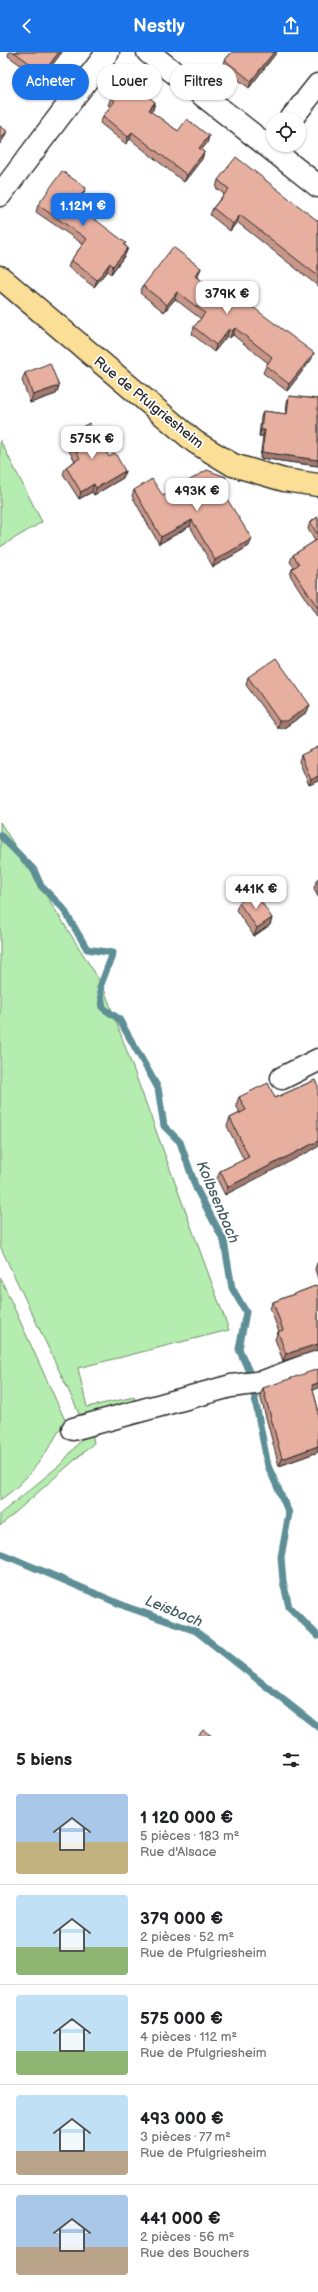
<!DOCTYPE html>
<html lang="fr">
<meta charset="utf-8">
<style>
body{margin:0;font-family:"Balsamiq Sans",sans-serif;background:#f2f2f2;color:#202124;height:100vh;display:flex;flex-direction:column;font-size:15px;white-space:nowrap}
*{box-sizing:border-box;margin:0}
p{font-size:13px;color:#757577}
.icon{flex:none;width:22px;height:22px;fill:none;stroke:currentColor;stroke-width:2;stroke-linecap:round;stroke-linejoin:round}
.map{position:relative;height:1684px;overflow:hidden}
.panel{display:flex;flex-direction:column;background:#fff;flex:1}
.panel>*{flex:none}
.top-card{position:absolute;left:12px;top:12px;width:294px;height:36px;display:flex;gap:8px}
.controls{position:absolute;left:266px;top:60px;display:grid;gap:8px}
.controls a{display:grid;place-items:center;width:40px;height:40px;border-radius:50%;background:#fff;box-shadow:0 1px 3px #0004;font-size:20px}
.price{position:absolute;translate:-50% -34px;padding:0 9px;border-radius:8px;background:#fff;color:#222;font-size:13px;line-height:26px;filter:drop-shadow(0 1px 2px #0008)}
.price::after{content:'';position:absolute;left:50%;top:24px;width:12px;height:9px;margin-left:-6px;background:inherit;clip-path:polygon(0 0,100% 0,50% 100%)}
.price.active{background:#1a73e8;color:#fff}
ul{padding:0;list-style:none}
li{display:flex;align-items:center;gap:12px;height:100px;padding:0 16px}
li+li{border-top:1px solid #e0e0e0}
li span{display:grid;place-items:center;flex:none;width:112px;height:80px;border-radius:4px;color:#555}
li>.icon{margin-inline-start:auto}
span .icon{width:48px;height:48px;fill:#fffc;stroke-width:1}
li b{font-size:17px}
h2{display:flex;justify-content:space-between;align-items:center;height:48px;padding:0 16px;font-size:17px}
.tag{padding:0 14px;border-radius:18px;background:#fff;box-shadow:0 1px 3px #0004;font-size:14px;line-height:36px}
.tag.active{background:#1a73e8;color:#fff}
header{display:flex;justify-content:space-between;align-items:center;height:52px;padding:0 16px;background:#1a73e8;color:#fff;font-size:18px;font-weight:800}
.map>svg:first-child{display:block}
.green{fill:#b5ecaf;stroke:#708c6d}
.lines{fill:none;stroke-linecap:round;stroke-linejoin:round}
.stream{stroke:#5f8f96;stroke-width:7}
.minor-casing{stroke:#2b2b2b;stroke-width:25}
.major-casing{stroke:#2b2b2b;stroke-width:25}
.minor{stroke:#fff;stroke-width:22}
.major{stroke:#fbdf96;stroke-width:22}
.wall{fill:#c79689;stroke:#2b2b2b}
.shaded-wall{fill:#a27a6f;stroke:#2b2b2b}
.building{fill:#e7af9f;stroke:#2b2b2b}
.labels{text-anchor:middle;stroke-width:3.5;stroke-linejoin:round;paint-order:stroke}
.street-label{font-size:14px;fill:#2b2b2b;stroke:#fff}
.water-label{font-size:15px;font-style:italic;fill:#455d61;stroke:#fff}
</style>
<header><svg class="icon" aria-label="back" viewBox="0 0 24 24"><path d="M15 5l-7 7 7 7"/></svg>Nestly<svg class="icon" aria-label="share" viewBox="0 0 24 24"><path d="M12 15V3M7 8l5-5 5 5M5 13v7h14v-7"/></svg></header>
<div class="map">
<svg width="318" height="1684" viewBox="0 0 318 1684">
<rect width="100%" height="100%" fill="#fff"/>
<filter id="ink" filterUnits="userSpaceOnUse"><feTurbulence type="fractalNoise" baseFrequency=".025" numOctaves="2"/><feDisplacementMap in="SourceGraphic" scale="8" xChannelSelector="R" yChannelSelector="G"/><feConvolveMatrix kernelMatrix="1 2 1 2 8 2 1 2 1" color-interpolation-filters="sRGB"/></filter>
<g filter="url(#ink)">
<path class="green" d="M0,388L42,470L0,495Z
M0,770L103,934L229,1278L78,1316L87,1355L134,1345L138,1360L84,1374L74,1350L0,1194Z
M0,1225L65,1368C49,1398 29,1429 0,1448Z
M91,1376L94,1391L0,1474V1462L61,1412Z"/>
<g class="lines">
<path class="stream" d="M0,783L34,818L41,834L63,856L87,897L113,901L100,935L103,956L119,967L158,1036L164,1074L180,1090L196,1136L224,1189L232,1236L246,1260L239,1297L250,1322L268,1414L289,1461L281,1505L283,1529L289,1555L318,1584
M0,1501L127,1555L196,1579L318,1675"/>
<g class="minor-casing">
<path id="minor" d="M148,0L318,134
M291,67L318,33
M0,143L108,0
M282,1026L318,1008
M73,1377L231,1334L263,1330L318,1309"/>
</g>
<g class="major-casing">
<path id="major" d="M0,225L195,390L233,413L284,428L318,433"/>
</g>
<use href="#minor" class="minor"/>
<use href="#major" class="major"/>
</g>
<path class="wall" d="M9,0H62L41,28L8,4Z
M232,0H277L249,36L223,16L225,8Z
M130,38L155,50L153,58L151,60L178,79L209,84L207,91L201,98L204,100L202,107L184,130L130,87L126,92L100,71L103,64L110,55L108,53L111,46Z
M218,128L318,169V234L237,170L230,179L210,163L213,156L224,142L216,136Z
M83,143L76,153L128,196L125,203L111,222L107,219L94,235L68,215L71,208L83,192L36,160L38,153Z
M201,216L197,225L227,250L314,301L311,308L287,339L263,321L266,314L268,311L233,283L230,286L227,284L214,300L192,282L194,275L201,267L175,247L164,260L140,241L143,234Z
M25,321L59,334L56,342L30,351L22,328Z
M289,344L318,347V414L260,406L263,384H259L261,365L263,359L286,362L287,350Z
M67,384L109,405L125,419L123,426L94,443L92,440L79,447L63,422L66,415L75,409L65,392Z
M134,438L163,444L222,439L249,494L213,515L190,474L159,492L132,444Z
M318,465V566L290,523L292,517L294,515L290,510L293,503L315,489L308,477L310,470Z
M248,625L307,660L284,676H277L246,633Z
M301,703L318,729L309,733L299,709Z
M318,826V845L314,836L317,827Z
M239,851L272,866L270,873L254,884L236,858Z
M315,1028L225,1143L217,1127L220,1119L244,1108L227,1074L230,1066L240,1061L236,1053L239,1045L275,1046Z
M318,1210V1227L315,1217L317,1211Z
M318,1233V1298L283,1309L275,1287L278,1280H279L270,1256L273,1250Z
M263,1336L313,1338L318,1357V1400L279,1414L260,1343Z"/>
<path class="shaded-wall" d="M59,0H62L41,28L43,21Z
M274,0H277L249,36L251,29Z
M155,50L153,58L146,65L149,58Z
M7,79L4,86L0,92V88Z
M132,80L130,87L126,92L128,85Z
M209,84L207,91L197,104L199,96Z
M204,100L202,107L184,130L187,123Z
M86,136L83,143L72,159L75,152Z
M240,163L237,170L230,179L233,172Z
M128,196L125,203L111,222L113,214Z
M110,211L107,219L94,235L97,228Z
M201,216L198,224L192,231L195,224Z
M177,240L175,247L164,260L167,253Z
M235,276L233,283L230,286L232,279Z
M229,277L227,284L214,300L216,293Z
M314,301L311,308L287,339L289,332Z
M59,334L56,342L30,351L33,343Z
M261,378H265L263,384H259Z
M262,400L318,408V414L260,406Z
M125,419L123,426L94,443L96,436Z
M94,432L92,440L79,447L81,440Z
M192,468L190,474L159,492L161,485Z
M252,487L249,494L213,515L215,508Z
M310,653L307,660L284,676H277L279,669Z
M318,724V729L309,733L311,728Z
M272,866L270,873L254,884L257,876Z
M318,1089V1095L225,1143L228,1135Z
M318,1292V1298L283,1309L286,1302Z
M318,1331V1336L309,1340L312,1333Z
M318,1394V1400L279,1414L282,1407Z"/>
<path class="building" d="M14,0H59L43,21Z
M232,0H274L251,29L225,8Z
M122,32L130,38L134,33L155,50L149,58L178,79L187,67L209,84L199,96L204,100L187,123L132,80L128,85L103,64L115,49L111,46Z
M0,74L7,79L0,88Z
M236,105L318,169V224L240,163L233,172L213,156L229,137L218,128Z
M62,119L86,136L75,152L126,191L124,193L128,196L113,214L110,211L97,228L71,208L87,187L38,153Z
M173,195L201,216L195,224L227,250L234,241L314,301L289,332L266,314L272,305L235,276L232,279L229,277L216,293L194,275L205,261L177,240L167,253L143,234Z
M50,311L59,334L33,343L25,321Z
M289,344L318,347V408L262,400L265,378H261L263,359L287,362Z
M89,371L109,405L115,401L125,419L96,436L94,432L81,440L66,415L80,406L67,384Z
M207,418L226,425L222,439L252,487L215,508L192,468L161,485L134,438L152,427L163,444Z
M318,465V483L310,470Z
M318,487V556L292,517L299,512L293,503Z
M276,606L310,653L287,669H279L248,625Z
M318,695V724L311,728L301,703Z
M255,840L272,866L257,876L239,851Z
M315,1028L318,1034V1089L228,1135L220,1119L249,1105L230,1066L246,1058L239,1045L268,1031L275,1046Z
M318,1233V1292L286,1302L278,1280L283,1278L273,1250Z
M318,1317V1331L312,1333L318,1357V1394L282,1407L263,1336Z
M203,1678L212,1684H198Z"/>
</g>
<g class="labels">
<g class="street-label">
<text transform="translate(149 350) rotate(39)" y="5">Rue de Pfulgriesheim</text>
</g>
<g class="water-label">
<text transform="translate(218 1150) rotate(67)" y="5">Kolbsenbach</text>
<text transform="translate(174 1559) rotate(22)" y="5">Leisbach</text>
</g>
</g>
</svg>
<div class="controls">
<a><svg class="icon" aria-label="locate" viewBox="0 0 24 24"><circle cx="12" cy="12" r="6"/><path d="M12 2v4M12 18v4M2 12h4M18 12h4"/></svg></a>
</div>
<b class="price active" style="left:83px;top:175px">1.12M €</b>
<b class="price" style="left:227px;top:263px">379K €</b>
<b class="price" style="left:92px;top:408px">575K €</b>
<b class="price" style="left:197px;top:460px">493K €</b>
<b class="price" style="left:256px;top:858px">441K €</b>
<div class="top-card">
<a class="tag active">Acheter</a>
<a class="tag">Louer</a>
<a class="tag">Filtres</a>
</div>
</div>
<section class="panel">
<h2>5 biens<svg class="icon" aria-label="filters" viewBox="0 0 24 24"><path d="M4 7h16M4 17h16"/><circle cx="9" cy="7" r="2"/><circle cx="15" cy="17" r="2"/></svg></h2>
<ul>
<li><span style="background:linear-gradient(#a9c7e8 60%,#c2b280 0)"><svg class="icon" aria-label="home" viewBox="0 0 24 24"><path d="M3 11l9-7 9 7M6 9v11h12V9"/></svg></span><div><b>1 120 000 €</b><p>5 pièces · 183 m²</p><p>Rue d'Alsace</p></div></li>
<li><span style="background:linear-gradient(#bfe0f5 65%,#8fb573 0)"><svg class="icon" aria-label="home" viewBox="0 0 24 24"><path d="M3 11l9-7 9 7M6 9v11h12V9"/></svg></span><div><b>379 000 €</b><p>2 pièces · 52 m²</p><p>Rue de Pfulgriesheim</p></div></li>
<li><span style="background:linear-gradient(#bfe0f5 70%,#8fb573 0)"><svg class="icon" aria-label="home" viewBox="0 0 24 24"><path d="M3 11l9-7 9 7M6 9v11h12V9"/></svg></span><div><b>575 000 €</b><p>4 pièces · 112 m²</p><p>Rue de Pfulgriesheim</p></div></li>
<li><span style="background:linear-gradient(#bfe0f5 70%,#b9a48a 0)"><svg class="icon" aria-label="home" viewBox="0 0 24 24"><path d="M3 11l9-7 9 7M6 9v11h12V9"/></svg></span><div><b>493 000 €</b><p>3 pièces · 77 m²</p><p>Rue de Pfulgriesheim</p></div></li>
<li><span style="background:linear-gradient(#a9c7e8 65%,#b9a48a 0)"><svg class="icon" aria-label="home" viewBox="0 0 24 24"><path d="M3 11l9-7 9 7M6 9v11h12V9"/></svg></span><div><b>441 000 €</b><p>2 pièces · 56 m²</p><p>Rue des Bouchers</p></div></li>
</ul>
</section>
